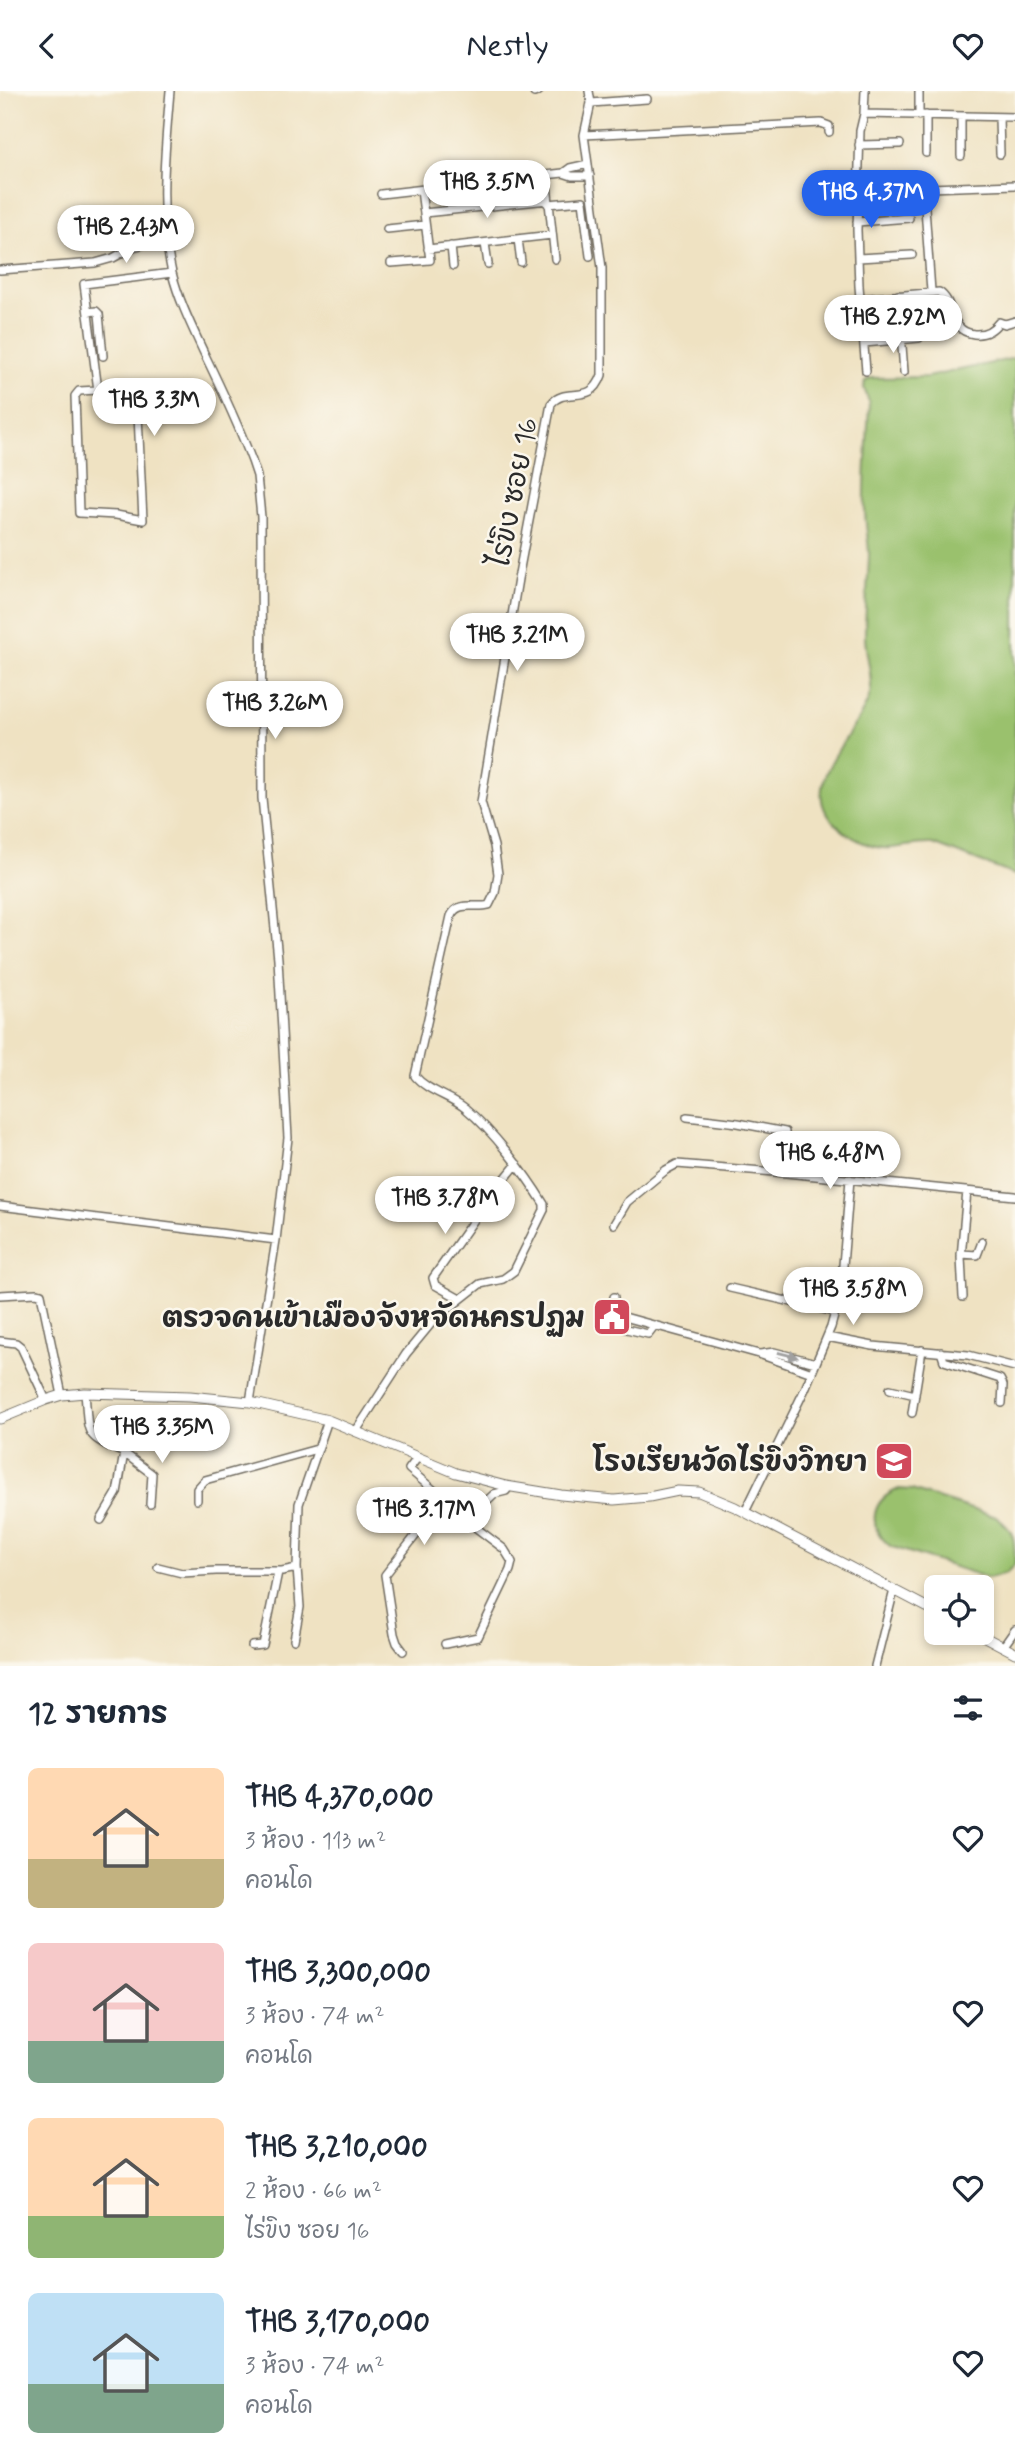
<!DOCTYPE html>
<html lang="th">
<meta charset="utf-8">
<style>
body{margin:0;font-family:Mynerve,"Playpen Sans Thai",sans-serif;background:#f2f2f3;color:#1f2937;height:100vh;display:flex;flex-direction:column;font-size:26px;white-space:nowrap}
*{box-sizing:border-box;margin:0}
p{font-size:23px;color:#747a83}
.icon{flex:none;width:38px;height:38px;fill:none;stroke:currentColor;stroke-width:2;stroke-linecap:round;stroke-linejoin:round}
.map{position:relative;height:1575px;overflow:hidden}
.sheet{display:flex;flex-direction:column;background:#fff;flex:1}
.sheet>*{flex:none}
.controls{position:absolute;left:924px;top:1484px;display:grid;gap:14px}
.controls a{display:grid;place-items:center;width:70px;height:70px;border-radius:10px;background:#fff;box-shadow:0 4px 10px #0003;font-size:35px}
.price{position:absolute;translate:-50% -60px;padding:0 16px;border-radius:24px;background:#fff;color:#222;font-size:23px;line-height:46px;filter:drop-shadow(0 2px 4px #0008)}
.price::after{content:'';position:absolute;left:50%;top:42px;width:21px;height:16px;margin-left:-10px;background:inherit;clip-path:polygon(0 0,100% 0,50% 100%)}
.price.selected{background:#2563eb;color:#fff}
ul{padding:0;list-style:none}
li{display:flex;align-items:center;gap:21px;height:175px;padding:0 28px}
li span{display:grid;place-items:center;flex:none;width:196px;height:140px;border-radius:10px;color:#555}
li>.icon{margin-inline-start:auto}
span .icon{width:84px;height:84px;fill:#fffc;stroke-width:1}
li b{font-size:30px}
h2{display:flex;justify-content:space-between;align-items:center;height:84px;padding:0 28px;font-size:30px}
header{display:flex;justify-content:space-between;align-items:center;height:91px;padding:0 28px;background:#fff;font-size:32px;font-weight:600}
.map>svg:first-child{display:block}
.grass{fill:#9ac16d;stroke:#62764c;stroke-width:2}
.lines{fill:none;stroke-linecap:round;stroke-linejoin:round}
.minor-casing{stroke:#706b60;stroke-width:10}
.major-casing{stroke:#706b60;stroke-width:11}
.minor{stroke:#fff;stroke-width:7}
.major{stroke:#fff;stroke-width:9}
.oneway{fill:#a0a0a0}
.labels{text-anchor:middle;stroke-width:5;stroke-linejoin:round;paint-order:stroke}
.street-label{font-size:28px;fill:#2b2b2b;stroke:#fbf7ec}
.poi-label{font-size:28px;font-weight:bold;fill:#2b2b2b;stroke:#fbf7ec;text-anchor:end}
</style>
<header><svg class="icon" aria-label="back" viewBox="0 0 24 24"><path d="M15 5l-7 7 7 7"/></svg>Nestly<svg class="icon" aria-label="heart" viewBox="0 0 24 24"><path d="M12 20l-8-8c-3-5 5-10 8-4 3-6 11-1 8 4z"/></svg></header>
<div class="map">
<svg width="1015" height="1575" viewBox="0 0 1015 1575">
<rect width="100%" height="100%" fill="#fbf7ec"/>
<filter id="ink" filterUnits="userSpaceOnUse"><feTurbulence type="fractalNoise" baseFrequency=".0143" numOctaves="2"/><feDisplacementMap in="SourceGraphic" scale="14" xChannelSelector="R" yChannelSelector="G"/><feConvolveMatrix kernelMatrix="1 2 1 2 8 2 1 2 1" color-interpolation-filters="sRGB"/></filter>
<filter id="wash" filterUnits="userSpaceOnUse"><feTurbulence type="fractalNoise" baseFrequency=".00686" numOctaves="4" result="noise"/><feDisplacementMap in="SourceGraphic" scale="28" xChannelSelector="R" yChannelSelector="G"/><feGaussianBlur stdDeviation="1.57" result="paint"/><feColorMatrix in="noise" values="0 0 0 0 0 0 0 0 0 0 0 0 0 0 0 0 0 1.4 0 .05"/><feComposite in="paint" operator="in"/></filter>
<g filter="url(#wash)">
<rect width="100%" height="100%" fill="#efe2c2"/>
<path class="grass" d="M1015,267V784L933,753C918,752 905,756 891,757C867,759 836,740 825,719C807,683 863,634 870,603C874,588 865,562 865,545C865,519 868,492 869,465C869,450 865,434 865,418C864,382 868,347 869,311L864,297L865,290L871,287L927,286Z
M899,1398L912,1399L996,1426C1015,1439 1015,1448 1015,1473L1006,1482L988,1487L890,1455C866,1435 871,1409 899,1398Z"/>
</g>
<g filter="url(#ink)">
<g class="lines">
<g class="minor-casing">
<path id="minor" d="M170,0C165,60 158,122 172,182C179,210 192,236 204,262C221,297 238,333 252,370L257,385L261,426L262,707L278,868L288,1047L276,1149L250,1311
M865,0L864,23L860,40L857,139L859,195L866,280
M919,0V25
M534,2L539,0
M591,12L647,8
M864,23L1015,26
M961,25V65
M999,26L1000,63
M584,44L821,32L829,35V41
M859,54L900,53
M926,62V24
M588,73L570,77L563,82L572,85H590
M546,84L555,168
M858,90L902,89
M381,103L563,82
M548,113L583,110L590,165
M424,122L548,109
M857,131L909,127
M387,138L425,134
M518,148L521,171
M485,152L488,173
M451,155L453,175
M428,158L552,144
M858,167L912,164
M391,172L430,169L421,99
M0,179L95,172L113,167L133,156L166,148
M931,200L924,103L930,97L1015,94
M898,204L904,281
M860,208L939,201C956,212 948,240 974,243C985,244 993,239 999,231L1005,233L1015,230
M88,221L96,220L99,223L103,265
M864,252L919,247
M98,299L79,300L75,305L79,422L116,424L143,429L137,303L132,298L98,299L84,193L172,182
M687,1026L738,1032L785,1041L786,1082L1015,1105
M0,1115L276,1149
M614,1133L627,1111L666,1079L677,1073L786,1082
M961,1163L977,1164L982,1151
M730,1197L835,1221
M0,1204L36,1202L41,1203L62,1304
M614,1206L609,1234L648,1243L655,1234
M963,1206L961,1166L967,1100
M460,1208L435,1194L433,1187L490,1106L517,1073
M610,1222L759,1263L812,1282
M827,1246L873,1255L968,1264L1015,1276
M0,1250L16,1252L21,1256L46,1309
M941,1261L944,1270L1000,1288L1003,1294L1002,1312
M760,1263L774,1261L816,1272
M890,1298L915,1304
M85,1302C89,1345 83,1344 124,1362L117,1402L101,1429
M912,1322L922,1259
M356,1340L406,1263L434,1229L480,1193L503,1188L514,1180L544,1119V1113C525,1082 493,1040 465,1017C450,1005 427,1000 415,985L451,825C458,809 475,818 489,814L495,802L498,783L494,755L481,711L518,488L551,313C566,294 591,316 602,284V177L584,44L591,12L589,0
M124,1362L152,1383L150,1413
M197,1409V1398L205,1389L317,1358
M745,1421L805,1298L831,1236L841,1199L850,1088
M158,1476L182,1482L216,1480H282L297,1477L299,1413L328,1329
M294,1549L300,1516L297,1477
M445,1553L478,1546L510,1479L512,1471L504,1458L471,1433L468,1428L494,1403L506,1400L509,1396
M252,1555L263,1554L278,1481
M1003,1556L1015,1539
M403,1560L397,1552L394,1543L385,1484L444,1408L409,1378L418,1366
M875,1575L894,1499"/>
</g>
<g class="major-casing">
<path id="major" d="M0,1328L46,1309L62,1304L85,1302L190,1305L250,1311L328,1329L456,1382L506,1395L561,1404L614,1409L649,1406L678,1400L699,1401L735,1416L936,1521
M977,1542L1015,1562"/>
</g>
<use href="#minor" class="minor"/>
<use href="#major" class="major"/>
</g>
<defs><path id="oneway-solid" d="M-6-.8H1V-3.2L6.5 0L1 3.2V.8H-6Z" transform="scale(1.75)"/></defs>
<use class="oneway" href="#oneway-solid" transform="translate(788 1264) rotate(15)"/>
</g>
<defs>
<g id="civic-square" transform="scale(2.0125)"><rect x="-9" y="-9" width="18" height="18" rx="4" fill="#d1495b" stroke="#fbf7ec"/><path d="M-.6-6.5H3V-4.5H.6V-3L4-1V1h2V6H-6V1h2V-1L-.6-3ZM-1.2 2.5V6h2.4V2.5Z" fill="#fff"/></g>
<g id="school-square" transform="scale(2.0125)"><rect x="-9" y="-9" width="18" height="18" rx="4" fill="#d1495b" stroke="#fbf7ec"/><path d="M0-5L7-2L0 1L-7-2ZM-4 1L0 2.5L4 1V4Q0 6-4 4Z" fill="#fff"/></g>
</defs>
<g fill-rule="evenodd">
<use href="#civic-square" x="612" y="1226"/>
<use href="#school-square" x="894" y="1370"/>
</g>
<g class="labels">
<g class="street-label">
<text transform="translate(513 401) rotate(-79)" y="10">ไร่ขิง ซอย 16</text>
</g>
<g class="poi-label">
<text x="585" y="1236">ตรวจคนเข้าเมืองจังหจัดนครปฏม</text>
<text x="867" y="1380">โรงเรียนวัดไร่ขิงวิทยา</text>
</g>
</g>
</svg>
<div class="controls">
<a><svg class="icon" aria-label="locate" viewBox="0 0 24 24"><circle cx="12" cy="12" r="6"/><path d="M12 2v4M12 18v4M2 12h4M18 12h4"/></svg></a>
</div>
<b class="price" style="left:487px;top:129px">THB 3.5M</b>
<b class="price selected" style="left:871px;top:139px">THB 4.37M</b>
<b class="price" style="left:126px;top:174px">THB 2.43M</b>
<b class="price" style="left:893px;top:264px">THB 2.92M</b>
<b class="price" style="left:154px;top:347px">THB 3.3M</b>
<b class="price" style="left:517px;top:582px">THB 3.21M</b>
<b class="price" style="left:275px;top:650px">THB 3.26M</b>
<b class="price" style="left:830px;top:1100px">THB 6.48M</b>
<b class="price" style="left:445px;top:1145px">THB 3.78M</b>
<b class="price" style="left:853px;top:1236px">THB 3.58M</b>
<b class="price" style="left:162px;top:1374px">THB 3.35M</b>
<b class="price" style="left:424px;top:1456px">THB 3.17M</b>
</div>
<section class="sheet">
<h2>12 รายการ<svg class="icon" aria-label="filters" viewBox="0 0 24 24"><path d="M4 7h16M4 17h16"/><circle cx="9" cy="7" r="2"/><circle cx="15" cy="17" r="2"/></svg></h2>
<ul>
<li><span style="background:linear-gradient(#ffd9b3 65%,#c2b280 0)"><svg class="icon" aria-label="home" viewBox="0 0 24 24"><path d="M3 11l9-7 9 7M6 9v11h12V9"/></svg></span><div><b>THB 4,370,000</b><p>3 ห้อง · 113 m²</p><p>คอนโด</p></div><svg class="icon" aria-label="heart" viewBox="0 0 24 24"><path d="M12 20l-8-8c-3-5 5-10 8-4 3-6 11-1 8 4z"/></svg></li>
<li><span style="background:linear-gradient(#f6c9c9 70%,#7fa58c 0)"><svg class="icon" aria-label="home" viewBox="0 0 24 24"><path d="M3 11l9-7 9 7M6 9v11h12V9"/></svg></span><div><b>THB 3,300,000</b><p>3 ห้อง · 74 m²</p><p>คอนโด</p></div><svg class="icon" aria-label="heart" viewBox="0 0 24 24"><path d="M12 20l-8-8c-3-5 5-10 8-4 3-6 11-1 8 4z"/></svg></li>
<li><span style="background:linear-gradient(#ffd9b3 70%,#8fb573 0)"><svg class="icon" aria-label="home" viewBox="0 0 24 24"><path d="M3 11l9-7 9 7M6 9v11h12V9"/></svg></span><div><b>THB 3,210,000</b><p>2 ห้อง · 66 m²</p><p>ไร่ขิง ซอย 16</p></div><svg class="icon" aria-label="heart" viewBox="0 0 24 24"><path d="M12 20l-8-8c-3-5 5-10 8-4 3-6 11-1 8 4z"/></svg></li>
<li><span style="background:linear-gradient(#bfe0f5 65%,#7fa58c 0)"><svg class="icon" aria-label="home" viewBox="0 0 24 24"><path d="M3 11l9-7 9 7M6 9v11h12V9"/></svg></span><div><b>THB 3,170,000</b><p>3 ห้อง · 74 m²</p><p>คอนโด</p></div><svg class="icon" aria-label="heart" viewBox="0 0 24 24"><path d="M12 20l-8-8c-3-5 5-10 8-4 3-6 11-1 8 4z"/></svg></li>
</ul>
</section>
